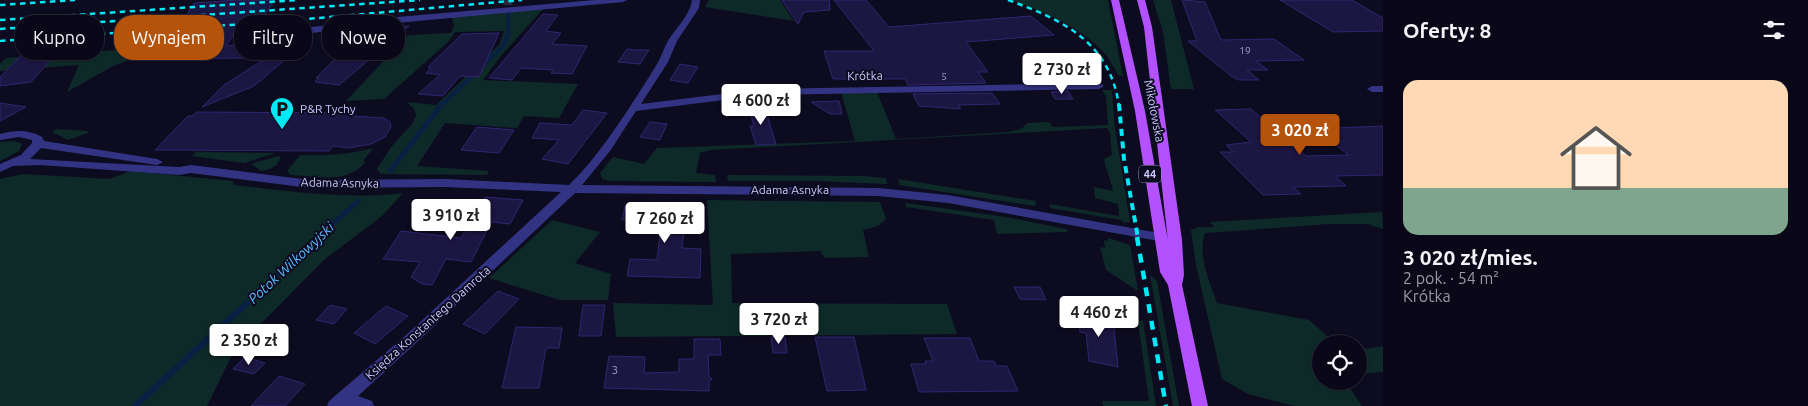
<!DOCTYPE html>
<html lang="pl">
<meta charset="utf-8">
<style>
body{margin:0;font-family:Ubuntu,sans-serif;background:#181625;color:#f1f3f6;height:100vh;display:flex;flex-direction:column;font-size:19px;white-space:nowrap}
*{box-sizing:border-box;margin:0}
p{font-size:16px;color:#999aa2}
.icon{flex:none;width:28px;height:28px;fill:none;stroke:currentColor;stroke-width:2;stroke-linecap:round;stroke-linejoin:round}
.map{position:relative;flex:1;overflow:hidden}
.sheet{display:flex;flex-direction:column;background:#0a0818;width:425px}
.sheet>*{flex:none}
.top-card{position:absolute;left:15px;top:15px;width:475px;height:45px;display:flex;gap:10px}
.controls{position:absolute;left:1312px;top:335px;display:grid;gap:10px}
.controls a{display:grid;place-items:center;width:55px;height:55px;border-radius:50%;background:#0a0818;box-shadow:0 1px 4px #0004,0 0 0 1px #2a2937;font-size:25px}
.price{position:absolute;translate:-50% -42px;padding:0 11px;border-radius:5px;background:#fff;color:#222;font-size:16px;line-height:32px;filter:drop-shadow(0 1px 2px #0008)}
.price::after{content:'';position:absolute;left:50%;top:30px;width:15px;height:11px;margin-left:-8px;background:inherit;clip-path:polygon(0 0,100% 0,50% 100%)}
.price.current{background:#b45309;color:#fff}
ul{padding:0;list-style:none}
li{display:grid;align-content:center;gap:10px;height:265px;padding:0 20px}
li span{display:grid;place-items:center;height:155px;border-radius:15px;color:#555}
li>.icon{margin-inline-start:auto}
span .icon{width:90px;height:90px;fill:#fffc;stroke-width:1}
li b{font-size:21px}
h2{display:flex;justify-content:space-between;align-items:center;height:60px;padding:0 20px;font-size:21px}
.pill{padding:0 18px;border-radius:20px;background:#0a0818;box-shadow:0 1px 4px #0004,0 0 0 1px #2a2937;font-size:18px;line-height:45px}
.pill.current{background:#b45309;color:#fff}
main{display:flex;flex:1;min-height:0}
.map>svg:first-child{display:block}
.green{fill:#0e2a28}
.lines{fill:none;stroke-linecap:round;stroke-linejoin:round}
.stream-far2{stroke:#072043;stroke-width:4}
.stream-far1{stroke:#072043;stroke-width:5}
.stream{stroke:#072043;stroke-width:6}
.building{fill:#1c1642;stroke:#302670}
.minor-tunnel{stroke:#2a2841;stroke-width:9;stroke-dasharray:9 4.5;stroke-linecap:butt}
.minor{fill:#323483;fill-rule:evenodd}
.major{fill:#b451ff;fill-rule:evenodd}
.rail-far2{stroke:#00eaf5;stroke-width:2.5;stroke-dasharray:5.5 4.5;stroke-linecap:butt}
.rail-far1{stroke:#00eaf5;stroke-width:4;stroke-dasharray:7 5.5;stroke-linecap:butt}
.rail{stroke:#00eaf5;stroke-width:4.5;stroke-dasharray:9 8;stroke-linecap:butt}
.labels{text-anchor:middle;stroke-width:4;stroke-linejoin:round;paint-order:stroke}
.number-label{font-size:10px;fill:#a19dd0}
.shield{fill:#0d0b20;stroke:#9391bc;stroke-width:1}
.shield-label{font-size:11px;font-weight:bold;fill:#cdcaff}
.street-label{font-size:12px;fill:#cdcaff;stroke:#0d0b20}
.poi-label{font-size:12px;fill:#cdcaff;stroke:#0d0b20;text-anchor:start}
.near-number-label{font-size:12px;fill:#a19dd0}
.water-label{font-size:14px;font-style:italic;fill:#58bbff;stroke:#0d0b20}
</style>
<main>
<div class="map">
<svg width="1383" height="406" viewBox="0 0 1383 406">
<rect width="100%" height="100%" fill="#0d0b20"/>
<path class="green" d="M709,0H780L794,21L705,7Z
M1010,0H1108L1123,76L1118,75C1114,68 1110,60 1105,54C1082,28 1043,11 1010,0Z
M1153,0H1171L1194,89H1171L1163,32Z
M544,8L499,58L483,80L578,84L559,118L524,116L517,128L445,123L417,166L489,171L487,175L381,174L377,169L391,147L413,123L416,115L414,109L407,102L436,105L500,44L504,31L455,32L449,41L384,99L346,101L408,35L451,33L454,26L452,17Z
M158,47L153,54L135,55L132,59L113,66L67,92L79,65L0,71V64L6,58Z
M1102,90H1112L1114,121L1130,222L1124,223L1121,220L1050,208V204L1119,216L1118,204L1095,198L1094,187L1113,191C1111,179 1106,171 1104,159L1112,155L1110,133L1107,128L711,150L700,153L696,173L715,175L716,182L610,181L602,179L600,173L613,157L644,164L657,148L855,141L841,92H877L896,139L1008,132L1021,129L1028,123L1049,122L1053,127L1108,125L1106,97Z
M56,129L87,131L88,133L68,140L52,132Z
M15,141L22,144L19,151L0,161V142Z
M373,148L363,161L366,162C345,185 319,176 290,175L287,171L300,155C325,155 349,155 373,148Z
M196,152L275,153L244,163L192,156Z
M278,156L281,157C277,167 272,169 261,171L251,164Z
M131,171L233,181L234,185C290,191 346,200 403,193L382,216L325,259L234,351L207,406H0V179L23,174L109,179Z
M727,175L862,176L886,178L887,184L815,181H728Z
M898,179L1036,201L1035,206L899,185Z
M707,200L880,202L886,219L878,226L863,230L869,257L825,258L820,251L731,254L732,303L947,304L957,334L616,337L613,303L713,305Z
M905,203L1006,217L1066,229L1068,232L997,234L994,220L906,207Z
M1382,212L1383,229L1367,224H1330L1205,233C1197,255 1210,283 1217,303L1309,320L1332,340L1340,344H1321V381H1345L1362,406H1294L1248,394L1222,379L1196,265L1191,230L1199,227H1214L1210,222Z
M552,220L600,232L575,263L611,274L608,300H560L489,278Z
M1108,238L1130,245L1138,291L1106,270L1100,247L1105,248L1104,240L1108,241Z
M1150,275L1157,281L1179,406H1173Z
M1143,320L1156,406H1103L1102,401H1149L1138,322Z
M1383,346V372L1359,374V350Z"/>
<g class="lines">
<path class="stream-far2" d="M441,106L504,45L508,33V12"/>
<path class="stream-far1" d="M390,171L442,104
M317,238L358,201"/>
<path class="stream" d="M135,406L319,237"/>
</g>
<path class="building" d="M238,0H274L264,17L244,19L226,46L260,43L252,58L132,59L143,45L116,47L140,21L185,18L194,3Z
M782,0H829L830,10L804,12L798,24Z
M834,0H866L889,27L1031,16L1054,35L966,42L988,72H978L986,83L908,85L905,79H833L824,51H874Z
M1182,0L1205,2L1221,40L1274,39L1304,60L1256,61L1268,70H1247L1259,80H1239L1231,76L1188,41H1197Z
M1280,0H1352L1383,18V31L1333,32Z
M543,14L558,15L546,31L561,33L552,44L587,46L572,74L551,73L553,70L521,68L512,80L489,78Z
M409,26L339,85L315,82L319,78H316L354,40L373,41L374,29Z
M499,33L479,77L460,76L443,96L418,94L440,75L426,73L431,68L428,67L462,34Z
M64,45L31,82L0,86V77L28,48Z
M627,49L637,50H649L640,64L618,62Z
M295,51L254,86L202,107L224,85L274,53Z
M680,64L698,67L688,83L670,80Z
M1068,91L1073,99H1055L1051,92Z
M992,93L1000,104L958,105L961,109L919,106L913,94Z
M839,101L842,114H830L811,102Z
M0,103L26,107L0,121Z
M748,105H764L776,144L756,145L750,126H754Z
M1251,109L1306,156L1349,155L1314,129L1383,126V175L1335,176L1346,186L1293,187L1301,194L1263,195L1220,152H1233L1226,145L1251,142L1215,110Z
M583,110L607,113L568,164L542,159L559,140L532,138L540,123L572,125Z
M197,112L355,113L353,116L384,118L390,122L391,127L385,137L371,144L349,148L333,146L329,151L155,150L188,116H192Z
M650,122L667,124L660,140L640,137Z
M477,127L514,130L499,153L461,150Z
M485,197L523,200L510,224L491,222L471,262L446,259L432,285L422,284L411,277L420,262L383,259L401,231L461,238Z
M625,206L687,209L682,248L701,249L700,278L627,276L630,259L657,260L661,226L630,224L631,220H622Z
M1014,287H1040L1046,300L1020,299Z
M498,291L519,299L485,334L463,324Z
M330,305L347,309L334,324L316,320Z
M583,305H605L601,336H579Z
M386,306L408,316L375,344L354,333Z
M1077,310L1113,318L1118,367L1089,361L1086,333L1080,332Z
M516,327L562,328L559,348H546L539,388H502Z
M771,337H785L787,353H773Z
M815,337H854L866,390L827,391Z
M924,338H970L979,361H994L996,366H1007L1018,391L919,392L911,364H926L925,361H933Z
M694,339H720L721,355H708L709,376L712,379L709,382V391L604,388L609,356L645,357L644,373L679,372V359H694Z
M245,357L265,363L254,374L233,369Z
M279,376L305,384L285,406H251Z"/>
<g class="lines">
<path class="minor-tunnel" d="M508,0V5"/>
<path class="minor" d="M595,0H627L623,2L386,24L312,33L308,30L312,27L386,18Z
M692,0H700L699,8L677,41L668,62L641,104L763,89L1099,83L1104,86L1099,89L763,95L636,111L610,151L582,185L878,188L948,195L1170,235L1177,239L1170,243L948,203L878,196L575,193L415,344L358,396L372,401L374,406H327L329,401L405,336L561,192L445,187L310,188L191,173L179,175L40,165L13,166L0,172V164L21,155L32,143V140L19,137L0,140V134C15,130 28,129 42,137L44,141L157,159L163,162L157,165L41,148L30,159L179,167L191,165L310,180L445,179L569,185C600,156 634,101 657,64C662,56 664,47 669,39C677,27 690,15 692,0Z
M1383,86V92H1372L1367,89L1372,86Z"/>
<path class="major" d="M1111,0H1119L1145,111L1168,241L1144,27L1137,0H1145L1152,27L1182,240L1184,275L1182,285L1208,406H1192L1168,285L1160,272L1135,111Z"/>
<path class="rail-far2" d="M1008,0C1063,20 1110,42 1119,106
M0,5L75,0
M0,20L298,0
M0,29L420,0
M0,41L273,22L522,0"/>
<path class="rail-far1" d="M1119,104L1124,159L1138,238"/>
<path class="rail" d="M1137,237L1166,406"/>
</g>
<defs>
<g id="parking-pin" transform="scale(1.25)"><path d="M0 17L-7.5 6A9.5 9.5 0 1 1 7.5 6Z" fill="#00eaf5" stroke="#0d0b20"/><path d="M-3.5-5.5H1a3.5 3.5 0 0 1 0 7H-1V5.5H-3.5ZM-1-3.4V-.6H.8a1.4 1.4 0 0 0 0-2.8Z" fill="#111"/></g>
</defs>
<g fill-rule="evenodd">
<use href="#parking-pin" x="282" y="109"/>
</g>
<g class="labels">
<g class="number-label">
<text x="1245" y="54">19</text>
<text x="944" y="80">5</text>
</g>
<rect class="shield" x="1139" y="165.5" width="22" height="17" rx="4"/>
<g class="shield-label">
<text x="1150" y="178">44</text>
</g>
<g class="street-label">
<text transform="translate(865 76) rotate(-1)" y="4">Krótka</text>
<text transform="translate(1154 111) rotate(79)" y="4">Mikołowska</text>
<text transform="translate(340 183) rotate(1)" y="4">Adama Asnyka</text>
<text x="790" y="194">Adama Asnyka</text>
<text transform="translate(428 323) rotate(-42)" y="4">Księdza Konstantego Damrota</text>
</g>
<g class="poi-label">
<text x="300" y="113">P&amp;R Tychy</text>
</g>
<g class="near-number-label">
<text x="615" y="374">3</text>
</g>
<g class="water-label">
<text transform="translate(291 263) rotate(-43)" y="5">Potok Wilkowyjski</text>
</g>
</g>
</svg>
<div class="controls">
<a><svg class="icon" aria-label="locate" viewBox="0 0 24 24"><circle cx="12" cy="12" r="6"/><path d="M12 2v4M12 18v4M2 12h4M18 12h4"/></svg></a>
</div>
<b class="price" style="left:1062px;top:95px">2 730 zł</b>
<b class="price" style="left:761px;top:126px">4 600 zł</b>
<b class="price current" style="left:1300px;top:156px">3 020 zł</b>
<b class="price" style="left:451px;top:241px">3 910 zł</b>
<b class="price" style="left:665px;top:244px">7 260 zł</b>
<b class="price" style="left:1099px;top:338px">4 460 zł</b>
<b class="price" style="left:779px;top:345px">3 720 zł</b>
<b class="price" style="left:249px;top:366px">2 350 zł</b>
<div class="top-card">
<a class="pill">Kupno</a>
<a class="pill current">Wynajem</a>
<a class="pill">Filtry</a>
<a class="pill">Nowe</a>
</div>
</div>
<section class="sheet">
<h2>Oferty: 8<svg class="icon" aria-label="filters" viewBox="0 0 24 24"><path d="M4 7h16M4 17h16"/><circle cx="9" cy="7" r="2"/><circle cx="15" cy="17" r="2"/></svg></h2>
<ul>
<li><span style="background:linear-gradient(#ffd9b3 70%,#7fa58c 0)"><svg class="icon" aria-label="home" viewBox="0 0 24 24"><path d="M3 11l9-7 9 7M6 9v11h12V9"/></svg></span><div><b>3 020 zł/mies.</b><p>2 pok. · 54 m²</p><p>Krótka</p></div></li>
</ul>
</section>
</main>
